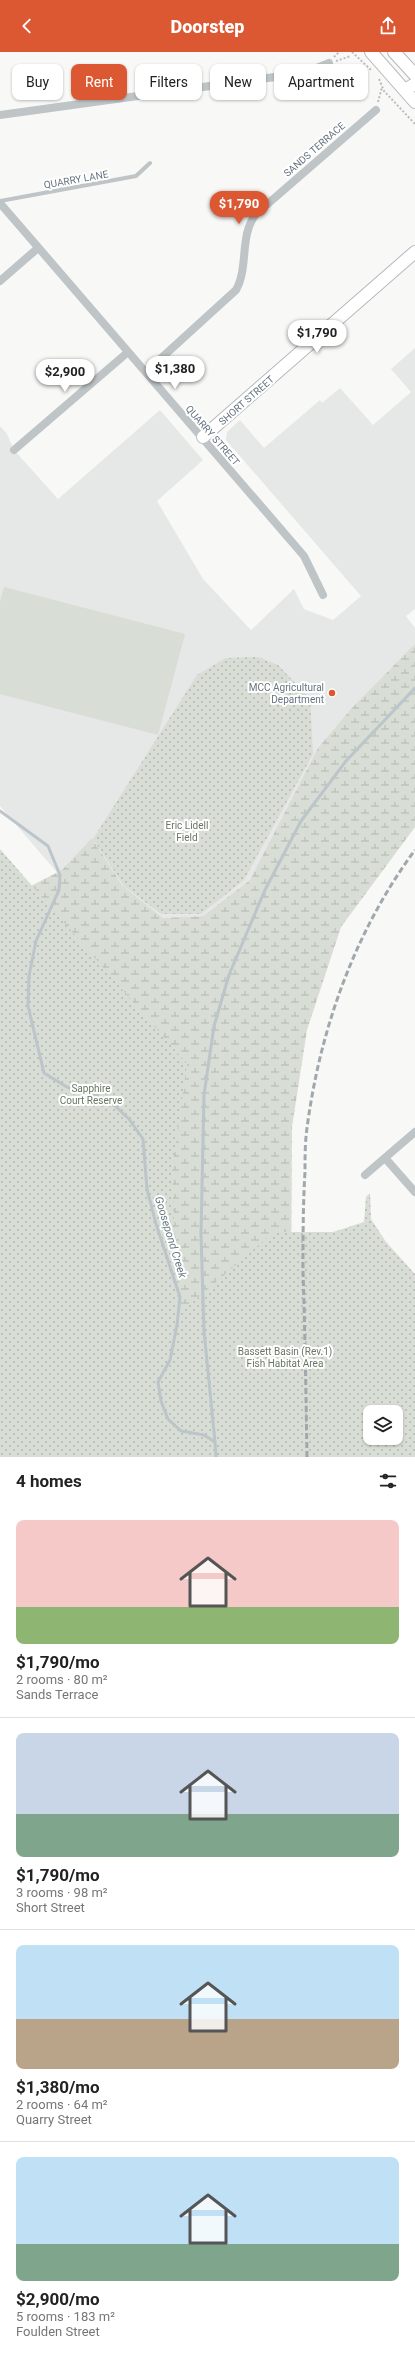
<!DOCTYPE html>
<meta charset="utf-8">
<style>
body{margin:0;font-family:Roboto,sans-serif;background:#f6f6f6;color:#222;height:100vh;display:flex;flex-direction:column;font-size:15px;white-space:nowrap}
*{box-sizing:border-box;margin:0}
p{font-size:13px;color:#767676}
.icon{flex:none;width:22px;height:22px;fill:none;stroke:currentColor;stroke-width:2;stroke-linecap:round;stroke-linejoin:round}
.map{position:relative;height:1405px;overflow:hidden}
.drawer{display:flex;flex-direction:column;background:#fff;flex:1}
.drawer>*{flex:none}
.hud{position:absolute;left:12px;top:12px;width:391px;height:36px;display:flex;gap:8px}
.buttons{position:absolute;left:363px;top:1353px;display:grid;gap:8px}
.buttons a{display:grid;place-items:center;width:40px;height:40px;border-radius:8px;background:#fff;box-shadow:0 1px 3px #0004;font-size:20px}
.price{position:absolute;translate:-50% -34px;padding:0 9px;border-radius:14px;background:#fff;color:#222;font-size:13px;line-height:26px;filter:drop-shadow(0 1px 2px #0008)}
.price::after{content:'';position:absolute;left:50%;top:24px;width:12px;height:9px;margin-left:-6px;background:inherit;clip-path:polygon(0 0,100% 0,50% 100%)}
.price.active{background:#dc5832;color:#fff}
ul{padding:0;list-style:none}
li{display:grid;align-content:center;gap:8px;height:212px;padding:0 16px}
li+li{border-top:1px solid #e0e0e0}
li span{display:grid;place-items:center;height:124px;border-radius:8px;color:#555}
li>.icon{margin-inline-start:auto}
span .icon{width:72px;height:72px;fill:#fffc;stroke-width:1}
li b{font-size:17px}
h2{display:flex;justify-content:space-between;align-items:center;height:48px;padding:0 16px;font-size:17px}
.pill{padding:0 14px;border-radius:8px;background:#fff;box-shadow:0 1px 3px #0004;font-size:14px;line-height:36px}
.pill.active{background:#dc5832;color:#fff}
header{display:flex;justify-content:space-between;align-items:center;height:52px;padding:0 16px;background:#dc5832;color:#fff;font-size:18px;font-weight:800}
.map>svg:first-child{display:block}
.built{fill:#e6e7e7}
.grass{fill:#d8ddd5}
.wetland{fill:url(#wetland-marsh)}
.park{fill:url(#park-dots);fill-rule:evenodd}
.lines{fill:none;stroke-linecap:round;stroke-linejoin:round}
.stream{stroke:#bbc5ca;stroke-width:3}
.secondary-casing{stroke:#b2b8bc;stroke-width:14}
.path{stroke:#babdbf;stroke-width:2;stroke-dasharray:2 2;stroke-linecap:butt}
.lane{stroke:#bfc4c7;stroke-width:4}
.street{stroke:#bfc4c7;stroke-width:8}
.secondary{stroke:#fff;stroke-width:12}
.rail{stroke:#a1a8ad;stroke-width:3;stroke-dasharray:6 3;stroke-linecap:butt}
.poi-dot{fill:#dc5832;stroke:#fff;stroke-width:1.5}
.labels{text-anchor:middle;stroke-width:4;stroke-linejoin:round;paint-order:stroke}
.street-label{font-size:10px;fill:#65747f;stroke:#fff}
.poi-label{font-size:10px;fill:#65747f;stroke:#fff;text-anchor:end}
.park-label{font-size:10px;fill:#677863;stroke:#fff}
.water-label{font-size:11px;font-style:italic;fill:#647981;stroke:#fff}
</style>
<header><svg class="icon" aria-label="back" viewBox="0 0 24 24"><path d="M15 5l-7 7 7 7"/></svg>Doorstep<svg class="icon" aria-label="share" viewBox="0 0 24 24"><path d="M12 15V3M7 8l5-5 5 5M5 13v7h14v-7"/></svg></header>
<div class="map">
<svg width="415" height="1405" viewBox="0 0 415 1405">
<defs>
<pattern id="wetland-marsh" width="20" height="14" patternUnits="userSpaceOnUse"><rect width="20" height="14" fill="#d8ddd5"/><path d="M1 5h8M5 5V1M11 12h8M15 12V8" fill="none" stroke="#b3b8b2"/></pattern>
<pattern id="park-dots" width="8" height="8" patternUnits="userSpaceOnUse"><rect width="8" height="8" fill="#d8ddd5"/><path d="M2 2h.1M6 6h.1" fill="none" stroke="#b3b8b2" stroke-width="1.8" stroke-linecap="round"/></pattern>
</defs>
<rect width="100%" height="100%" fill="#f8f8f6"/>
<path class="built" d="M415,296V557L406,564L415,576V593L250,828L203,864L163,866L122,833L92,786L60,824L0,754V374L7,382L14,398L58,447L160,358L203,408L157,449L203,527L251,578L294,537L304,557L333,568L361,544L226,388L227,380L240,368L264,396L320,348L322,351L340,336L373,373L411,340L391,317Z"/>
<path class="grass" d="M4,535L185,582L158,683L0,642V550Z"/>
<path class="wetland" d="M415,592V775L341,875L307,978L292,1075L290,1405L0,1125L17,841L62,818L92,786L122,833L163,866L203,864L250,828L318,696L351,657Z"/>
<path class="park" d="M258,605L278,613L310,647L313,702L244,828L201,862H161L124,834L93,787L197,623L226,606Z
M0,797L187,1012L172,1118L178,1263L274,1180H333L364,1170L366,1145L370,1141L371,1167L386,1190L415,1222V1405H0ZM370,1360H396V1386H370Z"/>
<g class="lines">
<path class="stream" d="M0,759L48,794L60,823L59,838L36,889L29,924L28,954L44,1021L67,1035L95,1043L115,1054L129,1067L143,1087L147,1137L156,1172L180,1245L177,1273L170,1308L158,1330L161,1349L168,1367L181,1379L204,1383L215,1390L216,1405
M215,1390L204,1279L201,1182L204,1043L214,974L229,923L265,838L301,769L346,709L415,636"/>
<g class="secondary-casing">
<path id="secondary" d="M371,0L415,50
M394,0L415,23
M405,38L415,32
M203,385L415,200"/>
</g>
<path class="path" d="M352,0L371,18
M334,5L339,0
M336,9L351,4
M379,27L384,39L415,72
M378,50L382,35"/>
<path class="lane" d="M0,149L136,124L150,111"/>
<path class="street" d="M0,63L304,21L329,11
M0,151L304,504L323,543
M0,229L38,196
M146,320L236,238C249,215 239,183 256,162L376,58
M14,398L128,300
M385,1106L415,1140
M365,1123L415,1080"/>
<use href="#secondary" class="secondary"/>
<path class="rail" d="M307,1405C306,1343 305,1280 303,1218C303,1185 303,1153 305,1120C305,1106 305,1090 307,1076C320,977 355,879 415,798"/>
</g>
<circle class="poi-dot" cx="332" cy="641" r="4"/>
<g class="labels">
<g class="street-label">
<text transform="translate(314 97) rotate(-41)" y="4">SANDS TERRACE</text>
<text transform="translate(76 127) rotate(-10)" y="4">QUARRY LANE</text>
<text transform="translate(246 348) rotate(-41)" y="4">SHORT STREET</text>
<text transform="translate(213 383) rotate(49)" y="4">QUARRY STREET</text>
</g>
<g class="poi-label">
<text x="324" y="639">MCC Agricultural<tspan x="324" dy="12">Department</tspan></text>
</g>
<g class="park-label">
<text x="187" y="777">Eric Lidell<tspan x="187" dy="12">Field</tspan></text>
<text x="91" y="1040">Sapphire<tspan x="91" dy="12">Court Reserve</tspan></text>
<text x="285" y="1303">Bassett Basin (Rev.1)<tspan x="285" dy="12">Fish Habitat Area</tspan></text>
</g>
<g class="water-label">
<text transform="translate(171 1185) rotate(73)" y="4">Goosepond Creek</text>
</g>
</g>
</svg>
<div class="buttons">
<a><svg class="icon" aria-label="layers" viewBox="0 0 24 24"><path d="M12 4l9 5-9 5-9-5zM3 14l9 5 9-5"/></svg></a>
</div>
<b class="price active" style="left:239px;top:173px">$1,790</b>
<b class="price" style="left:317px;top:302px">$1,790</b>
<b class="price" style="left:175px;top:338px">$1,380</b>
<b class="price" style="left:65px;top:341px">$2,900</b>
<div class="hud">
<a class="pill">Buy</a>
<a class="pill active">Rent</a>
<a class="pill">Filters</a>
<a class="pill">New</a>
<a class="pill">Apartment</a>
</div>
</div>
<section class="drawer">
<h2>4 homes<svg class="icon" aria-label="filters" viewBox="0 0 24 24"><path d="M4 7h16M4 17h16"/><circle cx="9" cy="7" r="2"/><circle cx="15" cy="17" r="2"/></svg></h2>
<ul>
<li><span style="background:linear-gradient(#f6c9c9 70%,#8fb573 0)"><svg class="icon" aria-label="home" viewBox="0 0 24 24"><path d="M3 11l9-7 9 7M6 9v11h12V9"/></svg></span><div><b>$1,790/mo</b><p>2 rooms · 80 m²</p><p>Sands Terrace</p></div></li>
<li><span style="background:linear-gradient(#c9d6e8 65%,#7fa58c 0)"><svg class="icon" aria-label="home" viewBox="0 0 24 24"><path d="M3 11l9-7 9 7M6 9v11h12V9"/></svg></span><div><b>$1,790/mo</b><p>3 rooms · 98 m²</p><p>Short Street</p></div></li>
<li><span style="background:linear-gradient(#bfe0f5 60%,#b9a48a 0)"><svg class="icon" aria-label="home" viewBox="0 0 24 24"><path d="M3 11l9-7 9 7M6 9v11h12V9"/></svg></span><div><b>$1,380/mo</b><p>2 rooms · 64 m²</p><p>Quarry Street</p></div></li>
<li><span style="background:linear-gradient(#bfe0f5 70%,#7fa58c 0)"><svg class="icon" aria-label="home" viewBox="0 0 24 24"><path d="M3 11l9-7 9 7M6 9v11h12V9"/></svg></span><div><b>$2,900/mo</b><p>5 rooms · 183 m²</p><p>Foulden Street</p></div></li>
</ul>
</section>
